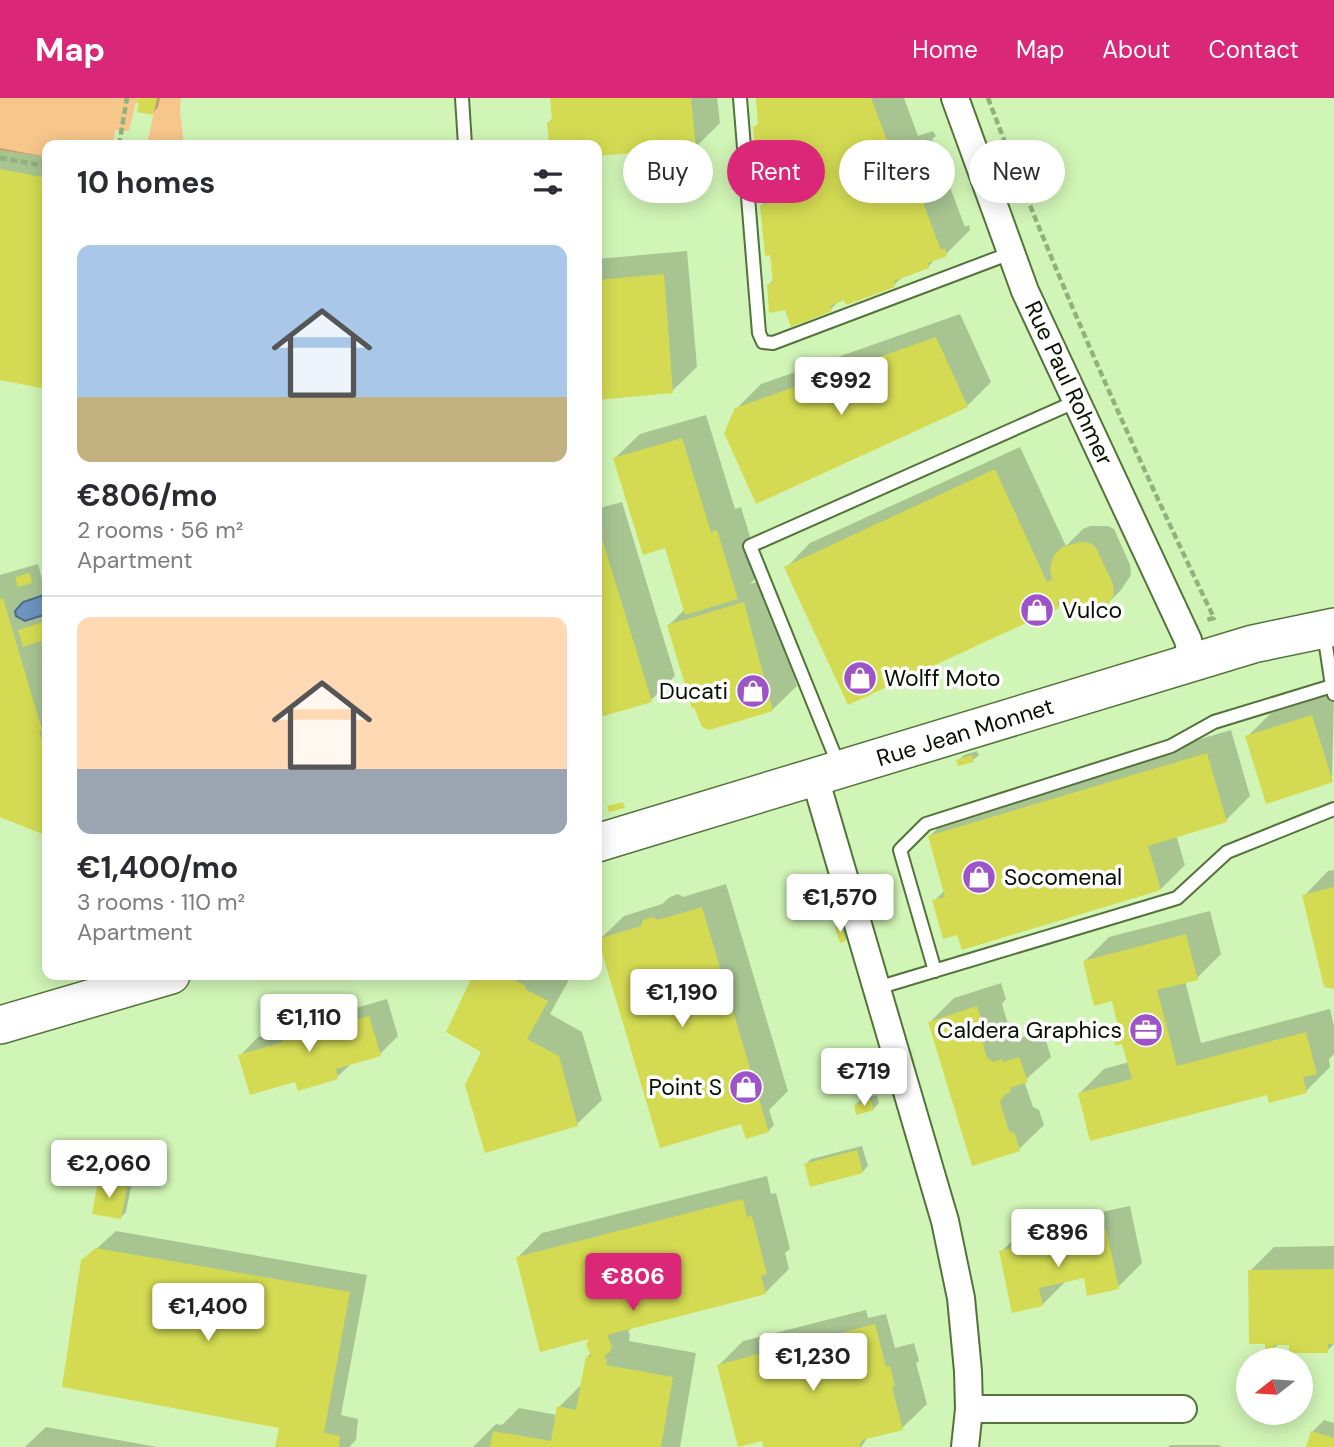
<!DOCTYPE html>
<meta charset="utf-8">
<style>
body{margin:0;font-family:"DM Sans",sans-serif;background:#f2f2f3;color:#2b2b33;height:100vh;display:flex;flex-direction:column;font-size:26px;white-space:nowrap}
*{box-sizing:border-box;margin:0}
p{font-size:23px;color:#7c7c81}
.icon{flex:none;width:38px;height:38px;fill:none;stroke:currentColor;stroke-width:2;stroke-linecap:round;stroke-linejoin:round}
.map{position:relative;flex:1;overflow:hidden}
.panel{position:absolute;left:42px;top:42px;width:560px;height:840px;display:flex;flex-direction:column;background:#fff;border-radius:14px;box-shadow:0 4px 18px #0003}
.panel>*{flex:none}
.top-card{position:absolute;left:623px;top:42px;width:606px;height:63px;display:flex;gap:14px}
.needle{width:46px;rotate:253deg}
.tools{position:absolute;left:1236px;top:1250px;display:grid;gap:14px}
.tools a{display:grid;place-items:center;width:77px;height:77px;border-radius:50%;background:#fff;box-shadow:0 4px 18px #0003;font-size:35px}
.price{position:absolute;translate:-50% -60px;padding:0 16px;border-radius:7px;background:#fff;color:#222;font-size:23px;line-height:46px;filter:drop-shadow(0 2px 4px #0008)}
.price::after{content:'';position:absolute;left:50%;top:42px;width:21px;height:16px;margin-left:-10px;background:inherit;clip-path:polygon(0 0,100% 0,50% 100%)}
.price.on{background:#db2777;color:#fff}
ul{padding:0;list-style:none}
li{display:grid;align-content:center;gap:14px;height:371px;padding:0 35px}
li+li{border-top:2px solid #e1e1e2}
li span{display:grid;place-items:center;height:217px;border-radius:14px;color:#555}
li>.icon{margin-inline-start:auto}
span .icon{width:126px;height:126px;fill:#fffc;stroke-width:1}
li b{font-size:30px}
h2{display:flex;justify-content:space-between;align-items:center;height:84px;padding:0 35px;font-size:30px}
.tag{padding:0 24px;border-radius:32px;background:#fff;box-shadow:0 4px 18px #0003;font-size:24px;line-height:63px}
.tag.on{background:#db2777;color:#fff}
header{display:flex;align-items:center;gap:42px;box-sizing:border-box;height:98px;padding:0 35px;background:#db2777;color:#fff}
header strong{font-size:33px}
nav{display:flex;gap:38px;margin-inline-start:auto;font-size:24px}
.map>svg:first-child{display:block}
.green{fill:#f7c68b}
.water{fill:#8abaf1;stroke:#6287a9;stroke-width:2}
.shadow{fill:#0003}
.building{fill:#d4db52}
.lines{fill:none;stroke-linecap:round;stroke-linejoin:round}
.lane-casing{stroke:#54733a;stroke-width:16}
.street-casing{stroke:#54733a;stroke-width:30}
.secondary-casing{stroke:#54733a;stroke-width:40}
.path{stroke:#93b07f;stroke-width:4.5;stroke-dasharray:7 3.5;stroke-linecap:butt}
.lane{stroke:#fff;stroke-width:12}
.street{stroke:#fff;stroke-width:26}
.secondary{stroke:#fff;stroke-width:37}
.labels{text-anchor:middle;stroke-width:7;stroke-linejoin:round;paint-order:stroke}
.street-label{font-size:23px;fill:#061100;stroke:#fff}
.poi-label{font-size:23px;fill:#061100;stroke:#fff;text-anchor:start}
</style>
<header>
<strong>Map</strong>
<nav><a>Home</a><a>Map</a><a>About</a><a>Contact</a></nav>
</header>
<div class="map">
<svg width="1334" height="1349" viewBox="0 0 1334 1349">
<rect width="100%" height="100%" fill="#d1f5b6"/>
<path class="green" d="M0,0H137L129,33L115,32L113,47H47V59L0,52Z
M157,0H181L180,14L184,47H147Z"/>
<path class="water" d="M47,496V516L25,523L16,518L15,513L23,504Z"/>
<path class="shadow" d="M139,0H160L158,9L153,15Z
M552,0H717L720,25L696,49L597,57V47H551L549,24L554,19Z
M757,0H904L918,38L933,33L936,38L932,41L965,129L969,127L970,132L946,156L936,160L928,169L903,178L894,187L840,202L831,211L769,187L774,181L762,107L767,102L755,29L759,25Z
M0,50L47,59V290L0,281Z
M687,153L697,269L672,293L597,300V161Z
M960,216L991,284L967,308L736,311L761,286Z
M706,317L735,411L741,409L761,475L750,486L767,481L797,588L772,612L669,527L685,511L666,448L615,360L640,336Z
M1020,349L1066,448L1083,431L1090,428H1108L1114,431L1130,467L1131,477L1121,492L1102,511L1065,502L1058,508L786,470L810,445Z
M622,404L675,578L651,602L597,618V414L600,410Z
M38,466L47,499V732L45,735L0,717V477Z
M1334,595L1332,683L1247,639L1271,615Z
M1231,632L1250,698L1226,722L1176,737L1185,767L1161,791L958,835L934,803L945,792L930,738L954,714Z
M977,653L979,657L973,662L958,663L964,657Z
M1334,772V890L1304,798L1328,773Z
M726,786L788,993L769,1012L774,1027L768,1033L742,1024L599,842L624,818L662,806L670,799L678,796L683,799Z
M1210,813L1221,856L1197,880L1185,883L1201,945L1330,911L1334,928V956L1329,961L1330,969L1306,993L1080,995L1104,971L1129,964L1124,944L1114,936L1120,930L1113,901L1085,863L1109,839Z
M846,823L851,836L845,842L837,830Z
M475,877L571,878L550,916L582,934L602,1002L577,1026L483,953Z
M1001,885L1006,901L1002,906L1011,936L1019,941L1026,938L1027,941L1044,936L1051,959L1024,983L1033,1009L1039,1012L1044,1027L1019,1051L930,924L954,900Z
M387,901L398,938L380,956L353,964L337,979L296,982L240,958L258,939L287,931L309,908L318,912L340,906L342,914Z
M877,997L879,1005L873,1011L855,1007L861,1002Z
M862,1048L868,1068L862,1074L806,1066L811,1061Z
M767,1078L771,1096L776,1095L790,1151L785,1155L789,1171L765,1195L633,1229L628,1233L630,1237L629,1243L696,1255L680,1349H473L496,1326L502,1327L519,1310L557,1317L559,1309L583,1285L588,1258L592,1254V1239L518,1159L542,1135Z
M105,1079L132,1084L126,1114L121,1119L100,1084Z
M1130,1108L1142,1165L1118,1189L1085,1178L1067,1182L1042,1207L1001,1154L1025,1130L1054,1123L1055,1129L1094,1121L1101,1114Z
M116,1133L367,1177L341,1317L358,1321L356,1342L349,1349H277L281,1329L83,1163Z
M1334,1148V1246L1327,1253L1291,1245H1280L1273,1251L1250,1173L1274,1149Z
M866,1212L868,1220L886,1216L895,1250L914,1245L919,1263L916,1265L927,1306L902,1330L868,1339L861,1349H765L719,1267L743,1243Z
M1324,1322L1334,1325V1349H1307L1312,1334Z
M46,1329L157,1349H25Z
M1170,1347H1219L1221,1349H1168Z"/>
<path class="building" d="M137,0H157L153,17L137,14L139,5H136Z
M550,0H691L696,50L597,58V47H549L547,24L552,23Z
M756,0H871L894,61L909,56L912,63L908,65L941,152L945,150L947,158L928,165L929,170L894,183L895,189L846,207L844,202L830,208L832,213L791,229L785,212L769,215L767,186L773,185L770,157L765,158L760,107L766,106L763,78L758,79L753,29L758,27Z
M0,71L47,80V291L0,282Z
M664,176L673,295L597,302V182Z
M936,239L968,309L756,406L724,335L735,310Z
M682,340L711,434L717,432L738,501L685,517L665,450L643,457L613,360Z
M995,371L1047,484L1052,481L1050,470L1054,457L1063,449L1081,444L1090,445L1096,450L1113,486L1114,496L1109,505L1103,512L1094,517H1081L1072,514L1062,502L1057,504L1059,510L848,607L784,469Z
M597,424L652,604L597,620Z
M30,475L32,485L18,489L15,479Z
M3,500L42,632L39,633L43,646L47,645V656H45L47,670L44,671L47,678V731L45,737L0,719V501Z
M744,504L773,613L709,632L702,629L694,609L692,610L667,527Z
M47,523V541L23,549L18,532Z
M1312,617L1333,684L1266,706L1245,638Z
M1207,655L1227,724L1148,748L1161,792L962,852L957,837L943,841L932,802L945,799L928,738Z
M972,657L974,664L958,668L956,662Z
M623,704L625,710L609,714L607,708Z
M1334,789V891L1324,889L1302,797Z
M702,809L769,1034L746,1041L741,1026L660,1050L598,841L641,828L643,822L653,819L658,822Z
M841,828L846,843L840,845L835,829Z
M1186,836L1198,882L1157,892L1177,968L1306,934L1317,976L1303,979L1307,995L1269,1005L1267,997L1090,1043L1078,995L1132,981L1122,946L1116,948L1114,944L1112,935L1119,933L1112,903L1094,908L1083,863Z
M473,877H506L526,888L525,891L548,903L527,941L559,958L578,1028L485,1055L465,987L481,954L446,934Z
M977,908L983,926L979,931L987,960L994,964L1002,961L1003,964L1019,959L1028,984L1010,990L1011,994L1004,997L1000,1004L1009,1033L1015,1036L1020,1053L972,1068L928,924Z
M302,913L317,919L319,924L322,923L324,931L369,918L381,958L336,971L338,981L298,993L295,984L250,997L238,957L283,944L281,935L291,932Z
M871,1002L874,1012L856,1017L854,1007Z
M857,1052L863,1075L810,1089L804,1066Z
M98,1083L127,1089L121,1121L92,1116Z
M743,1101L747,1119L752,1118L767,1176L761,1178L766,1196L607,1237L612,1248L610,1254L604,1258L607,1262L606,1267L673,1279L661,1349H490L493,1333L551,1343L557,1308L576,1312L586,1258L592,1259L586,1247L589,1241L540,1254L516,1159Z
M1106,1131L1119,1191L1087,1198L1084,1180L1039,1190L1043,1208L1012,1215L999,1153L1030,1146L1031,1153L1076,1143L1075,1137Z
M96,1150L350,1194L324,1335L340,1338L339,1349H275L279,1330L62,1289L81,1162Z
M1334,1171V1246H1328V1255H1289V1247H1274V1253H1265V1246H1249L1248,1172Z
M875,1226L886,1269L890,1268L895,1288L892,1289L903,1332L862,1342L859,1349H763L762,1343L738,1349L717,1267Z
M1311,1333L1334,1340V1349H1306Z"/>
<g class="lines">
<g class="lane-casing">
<path id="lane" d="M462,0L465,47
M740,0L759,235L763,244L773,245L1011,155
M1324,535L1332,588L1334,589
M839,668L750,448L1077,303
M935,873L900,752L926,726L1171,648L1214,624L1332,588L1334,596
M877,890L1177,800L1227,754L1334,711"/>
</g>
<g class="street-casing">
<path id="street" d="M955,0L1025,193L1188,542L1193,566
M815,680L945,1123L961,1200L968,1273L969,1311L965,1349
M969,1311H1183"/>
</g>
<g class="secondary-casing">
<path id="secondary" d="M597,745L1253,546L1334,529
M0,927L171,877"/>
</g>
<path class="path" d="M988,0C1055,177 1132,349 1214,520L1206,522
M119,47L127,0
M0,60L47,68"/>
<use href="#lane" class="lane"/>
<use href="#street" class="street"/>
<use href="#secondary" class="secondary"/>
</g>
<defs>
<g id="shop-disc" transform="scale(1.75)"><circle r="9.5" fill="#9e53c6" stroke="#fff"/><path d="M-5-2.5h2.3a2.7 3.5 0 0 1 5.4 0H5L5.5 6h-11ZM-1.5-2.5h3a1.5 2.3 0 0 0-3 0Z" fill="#fff"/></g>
<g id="office-disc" transform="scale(1.75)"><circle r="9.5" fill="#9e53c6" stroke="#fff"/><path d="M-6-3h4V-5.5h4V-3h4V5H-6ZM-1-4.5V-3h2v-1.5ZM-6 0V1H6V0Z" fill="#fff"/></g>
</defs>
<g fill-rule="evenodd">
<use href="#shop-disc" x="1037" y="512"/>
<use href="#shop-disc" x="860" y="580"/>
<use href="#shop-disc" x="753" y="593"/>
<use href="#shop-disc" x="979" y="779"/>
<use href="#office-disc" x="1146" y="932"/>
<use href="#shop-disc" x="746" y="989"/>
</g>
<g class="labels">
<g class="street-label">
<text transform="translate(1069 285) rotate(65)" y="8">Rue Paul Rohmer</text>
<text transform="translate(965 634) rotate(-17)" y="8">Rue Jean Monnet</text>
</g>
<g class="poi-label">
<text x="1062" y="520">Vulco</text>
<text x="884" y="588">Wolff Moto</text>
<text x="728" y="601" text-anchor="end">Ducati</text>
<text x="1004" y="787">Socomenal</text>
<text x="1122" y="940" text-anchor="end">Caldera Graphics</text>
<text x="722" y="997" text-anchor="end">Point S</text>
</g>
</g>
</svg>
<div class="tools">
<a><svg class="needle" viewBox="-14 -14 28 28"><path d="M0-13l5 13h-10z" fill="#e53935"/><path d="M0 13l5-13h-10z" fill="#7c7c81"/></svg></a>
</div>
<b class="price" style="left:841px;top:319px">€992</b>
<b class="price" style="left:840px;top:836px">€1,570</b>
<b class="price" style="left:682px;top:931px">€1,190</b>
<b class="price" style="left:309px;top:956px">€1,110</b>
<b class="price" style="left:864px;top:1010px">€719</b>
<b class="price" style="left:109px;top:1102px">€2,060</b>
<b class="price" style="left:1058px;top:1171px">€896</b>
<b class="price on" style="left:633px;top:1215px">€806</b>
<b class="price" style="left:208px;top:1245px">€1,400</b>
<b class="price" style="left:813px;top:1295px">€1,230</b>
<div class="top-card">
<a class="tag">Buy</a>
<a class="tag on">Rent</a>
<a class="tag">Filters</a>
<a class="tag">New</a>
</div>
<section class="panel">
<h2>10 homes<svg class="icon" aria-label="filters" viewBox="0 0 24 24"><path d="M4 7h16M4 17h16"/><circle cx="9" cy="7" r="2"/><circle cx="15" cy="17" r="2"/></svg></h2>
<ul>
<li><span style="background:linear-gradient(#a9c7e8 70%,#c2b280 0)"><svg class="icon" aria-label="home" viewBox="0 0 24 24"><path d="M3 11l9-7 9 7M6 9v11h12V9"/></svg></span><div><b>€806/mo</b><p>2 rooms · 56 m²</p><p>Apartment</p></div></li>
<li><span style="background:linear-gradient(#ffd9b3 70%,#9aa5b1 0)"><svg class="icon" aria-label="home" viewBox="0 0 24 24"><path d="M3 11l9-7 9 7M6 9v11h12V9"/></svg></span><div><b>€1,400/mo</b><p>3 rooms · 110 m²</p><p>Apartment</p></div></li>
</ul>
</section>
</div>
